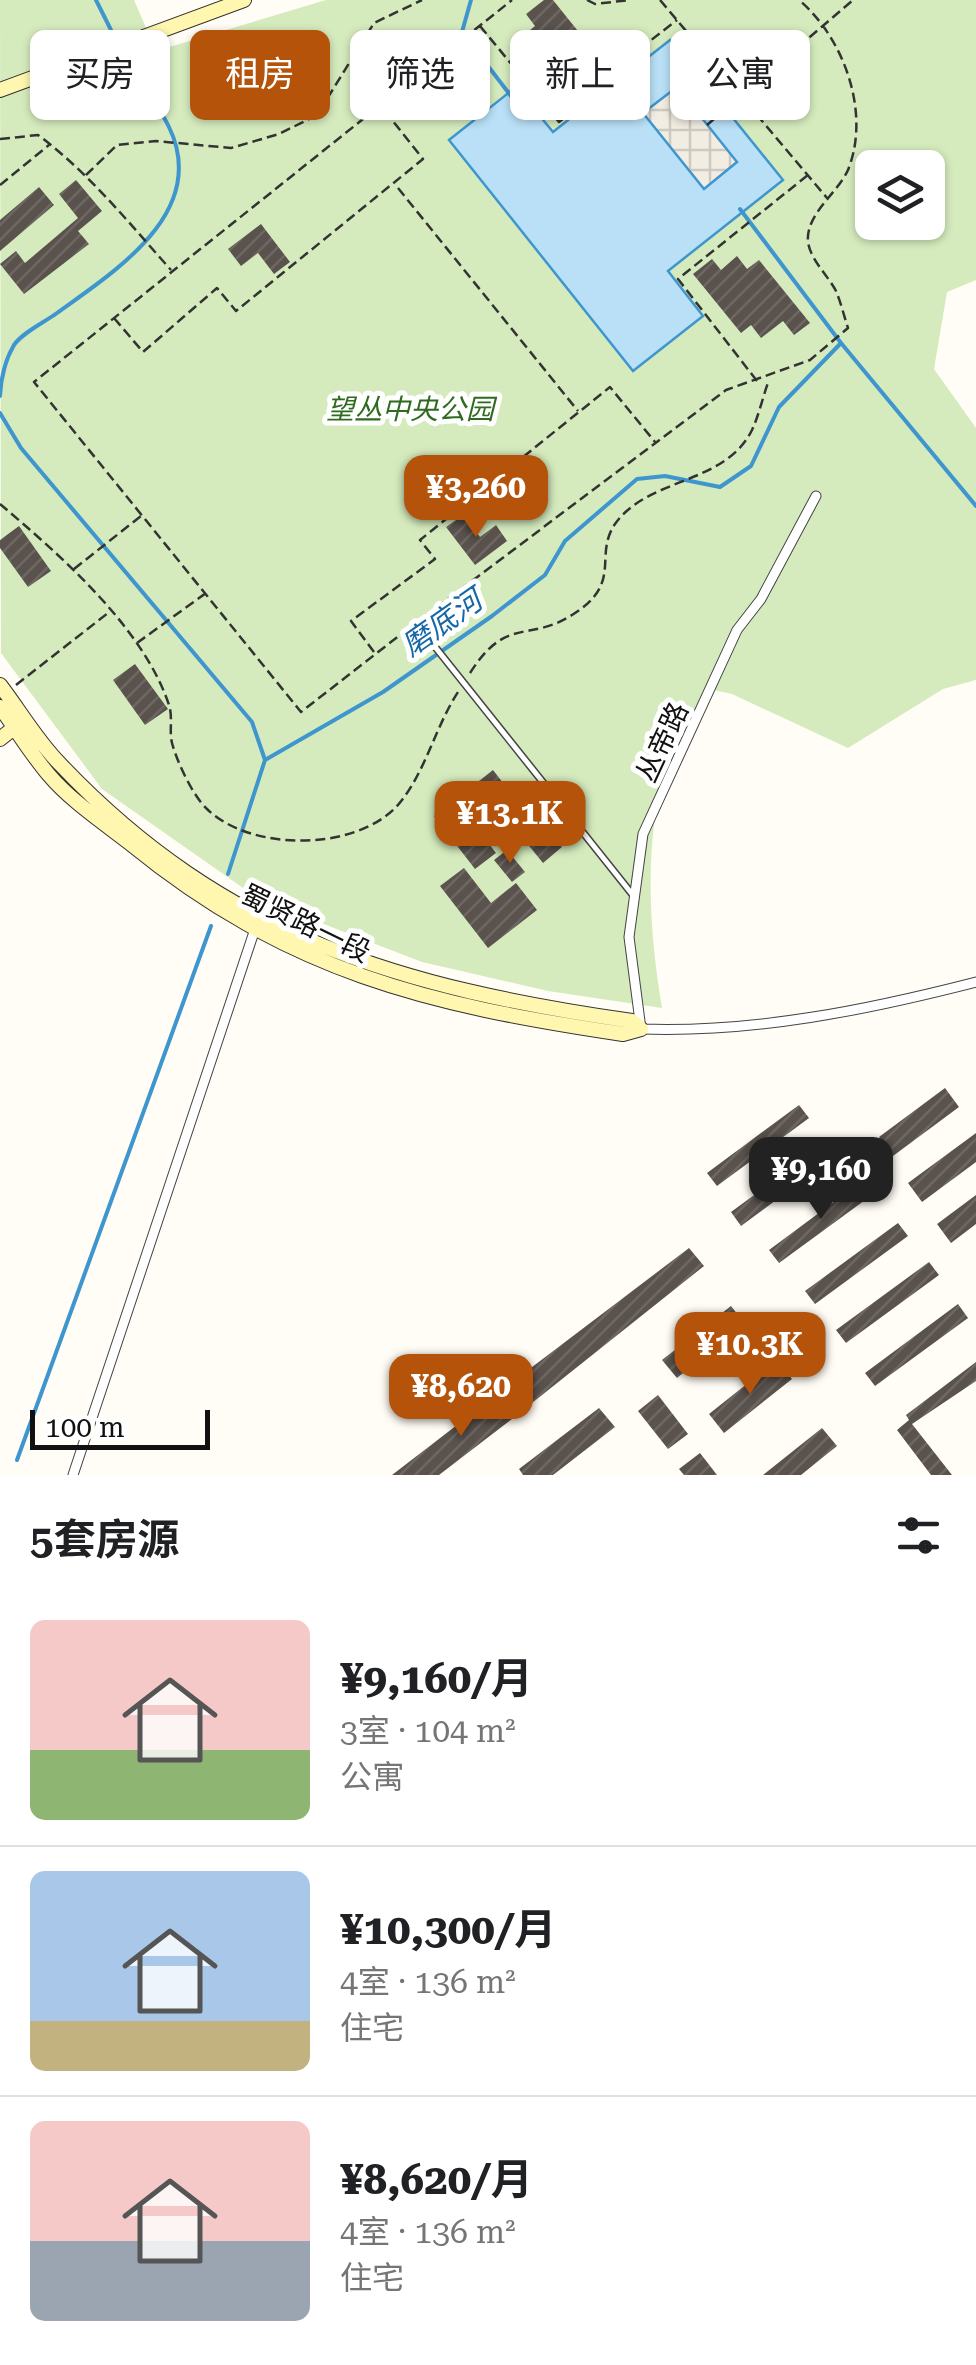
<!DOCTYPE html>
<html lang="zh">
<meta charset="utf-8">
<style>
body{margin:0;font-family:"Roboto Serif","Noto Sans SC",serif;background:#f2f2f2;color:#202124;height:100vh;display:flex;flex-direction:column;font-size:38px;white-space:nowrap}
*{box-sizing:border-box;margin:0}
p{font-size:32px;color:#757577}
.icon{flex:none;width:55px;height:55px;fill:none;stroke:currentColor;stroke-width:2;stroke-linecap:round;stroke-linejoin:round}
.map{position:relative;height:1475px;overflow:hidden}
.side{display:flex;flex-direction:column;background:#fff;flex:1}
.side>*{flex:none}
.guide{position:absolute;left:30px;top:30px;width:918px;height:90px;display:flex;gap:20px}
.tools{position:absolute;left:855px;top:150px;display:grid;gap:20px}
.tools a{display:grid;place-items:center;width:90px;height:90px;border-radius:15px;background:#fff;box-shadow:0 2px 8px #0004;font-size:50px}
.scale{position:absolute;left:30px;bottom:25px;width:180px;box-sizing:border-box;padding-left:10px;border:5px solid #111;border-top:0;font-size:28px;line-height:35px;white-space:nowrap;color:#111;-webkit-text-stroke:8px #fff;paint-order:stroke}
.price{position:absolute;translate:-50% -85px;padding:0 22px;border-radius:20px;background:#b45309;color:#fff;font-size:32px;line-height:65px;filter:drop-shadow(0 2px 5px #0008)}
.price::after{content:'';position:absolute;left:50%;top:60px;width:30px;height:22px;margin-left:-15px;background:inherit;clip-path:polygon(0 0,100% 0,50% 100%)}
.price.current{background:#222;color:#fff}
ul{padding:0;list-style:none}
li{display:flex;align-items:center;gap:30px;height:250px;padding:0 30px}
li+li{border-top:2px solid #e0e0e0}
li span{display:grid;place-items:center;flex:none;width:280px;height:200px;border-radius:15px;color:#555}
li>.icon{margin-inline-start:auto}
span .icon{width:120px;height:120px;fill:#fffc;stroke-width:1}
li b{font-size:42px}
h2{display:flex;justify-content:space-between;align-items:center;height:120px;padding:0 30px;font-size:42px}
.pill{padding:0 35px;border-radius:15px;background:#fff;box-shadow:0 2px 8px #0004;font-size:35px;line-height:90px}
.pill.current{background:#b45309;color:#fff}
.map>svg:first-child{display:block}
.park{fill:#d5ebbd;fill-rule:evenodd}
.plaza{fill:url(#plaza-grid)}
.water{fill:#b9e0f7;stroke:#3f96cf;stroke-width:2.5;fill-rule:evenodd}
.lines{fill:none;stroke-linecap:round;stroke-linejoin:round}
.stream{stroke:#3f96cf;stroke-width:4}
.building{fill:url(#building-hatch)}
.lane-casing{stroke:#444;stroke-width:8}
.street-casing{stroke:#444;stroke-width:11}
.secondary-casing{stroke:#333;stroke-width:16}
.path{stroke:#333;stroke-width:2.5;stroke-dasharray:10 5;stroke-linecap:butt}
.lane{stroke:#fff;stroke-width:5}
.street{stroke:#fff;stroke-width:9}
.secondary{stroke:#fff6b0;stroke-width:14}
.labels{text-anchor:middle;stroke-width:10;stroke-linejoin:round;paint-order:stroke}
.park-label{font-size:28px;font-style:italic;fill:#2f6b1f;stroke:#fff}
.street-label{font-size:28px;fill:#111;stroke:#fff}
.water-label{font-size:30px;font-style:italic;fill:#1768a6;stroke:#fff}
</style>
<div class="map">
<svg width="976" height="1475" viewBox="0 0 976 1475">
<defs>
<pattern id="plaza-grid" width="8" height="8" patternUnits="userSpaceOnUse" patternTransform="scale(2.5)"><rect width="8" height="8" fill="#f1ede2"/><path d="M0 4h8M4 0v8" fill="none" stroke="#cecac1"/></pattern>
<pattern id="building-hatch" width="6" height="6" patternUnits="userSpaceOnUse" patternTransform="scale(2.5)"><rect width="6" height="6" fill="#5a524d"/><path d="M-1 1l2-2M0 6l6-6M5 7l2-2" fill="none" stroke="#6d6662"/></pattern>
</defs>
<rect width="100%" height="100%" fill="#fffdf5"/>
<path class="park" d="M0,0H134L156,51L326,0H976V280L947,292L934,369L976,428V680L943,689L848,748L732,694L709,689C696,712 675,738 667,763C643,840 649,931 662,1008L548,991L422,962L259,899L102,789L1,653ZM872,168H928V222H872Z"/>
<path class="plaza" d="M677,86L737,163L703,189L643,113Z"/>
<path class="water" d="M670,40L783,180L668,271L703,316L633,371L449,140L516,87L553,132L620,79L615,72L636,56L642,62ZM677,87L737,162L704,189L643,113Z"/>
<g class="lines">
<path class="stream" d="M96,0L116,40
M471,0L462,32L511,96
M841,343L976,506
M0,396C1,379 5,360 14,345C23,332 45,322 57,313C115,271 210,212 169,127C156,100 136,75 121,49
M0,413L21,448L252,722L265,760
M228,874L265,760L383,692L492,616L545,575L565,541L637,479L665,476L720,487L751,466L779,407L841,343L740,209
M17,1460L211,926"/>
</g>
<path class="building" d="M544,0H553L598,56L578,71L588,83L567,100L518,40L535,26L526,14Z
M76,180L102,211L78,231L89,244L24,294L0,264L16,251L25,263L78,218L59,194Z
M39,187L54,205L0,251V220Z
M261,224L290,262L274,274L258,253L241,266L228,249Z
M737,256L747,269L759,260L810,323L794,335L783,321L761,338L751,325L741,333L693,274L712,259L721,270Z
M463,515L480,537L496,525L507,541L475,565L446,527Z
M19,526L51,571L28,587L0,548V540Z
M135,664L168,709L145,725L113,680Z
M493,770L534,823L539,819L562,847L543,863L517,831L510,837L488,809L472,822L496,853L475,869L434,816Z
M507,850L525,872L512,882L494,860Z
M464,868L491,903L516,883L537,910L488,948L440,886Z
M945,1088L959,1107L893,1156L879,1137Z
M799,1105L809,1118L717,1186L707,1173Z
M976,1133V1162L922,1202L908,1183Z
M824,1144L834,1157L741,1226L731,1212Z
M862,1181L872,1195L779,1263L769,1250Z
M976,1195V1224L951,1243L937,1224Z
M898,1223L908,1236L815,1304L805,1291Z
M689,1248L704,1266L532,1403L515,1380Z
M929,1262L939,1275L846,1343L836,1330Z
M958,1304L968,1318L875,1386L865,1373Z
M731,1306L745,1324L677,1378L662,1360Z
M777,1360L792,1379L724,1433L709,1414Z
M976,1362V1381L912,1424L952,1475H931L897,1430L909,1420L906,1415Z
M500,1392L517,1415L439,1475H392Z
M658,1395L688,1434L668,1449L638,1411Z
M599,1408L615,1427L553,1475H523L519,1469Z
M822,1428L837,1446L827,1454L801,1475H763Z
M700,1453L707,1462L717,1475H684L679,1469Z"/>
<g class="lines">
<g class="lane-casing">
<path id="lane" d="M416,623L632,894"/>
</g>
<g class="street-casing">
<path id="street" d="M816,496L761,599L737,630L643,834L629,937L641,1029C754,1033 867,1010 976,982
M73,1475L255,929"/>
</g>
<g class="secondary-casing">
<path id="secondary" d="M0,90L244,0
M0,685C20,711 37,741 60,764C225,938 403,988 632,1021L641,1029
M0,707C16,729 31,754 49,775C71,801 104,823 131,844C288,972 428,1005 623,1034L641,1029
M0,739L20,723"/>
</g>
<path class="path" d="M587,0L595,4L630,0
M660,0L827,198
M480,26L559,122L614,79L610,72L677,20
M707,125L853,0
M0,139L38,135C89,173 129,223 171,270
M86,175L117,145L156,141L231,148L279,134L317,115L374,23L422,0
M0,185L49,145
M398,188L578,411
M114,318L143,352L217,288L236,311L423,159L381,106
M757,381L678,279L808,175
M0,504C60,555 143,627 169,705C173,717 169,731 172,743C177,762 193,796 207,809C252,853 363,852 402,800C426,769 436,726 458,692
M74,569L141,516
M424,617L726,390L810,360L848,328C844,316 841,303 836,291C828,275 806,256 808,236C810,211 838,192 848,170C871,113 844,38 799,0
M409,628L301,712L34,382L512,0
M137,643L206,593
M374,652L351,621L435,559L420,540L610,387L655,442
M470,673C507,615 528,643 572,615C624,583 593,556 615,524C648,477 725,485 752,430C759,415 763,396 769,380
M16,685L108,613"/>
<use href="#lane" class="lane"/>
<use href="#street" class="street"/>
<use href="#secondary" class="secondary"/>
</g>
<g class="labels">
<g class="park-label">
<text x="410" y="419">望丛中央公园</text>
</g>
<g class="street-label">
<text transform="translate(662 742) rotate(-65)" y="10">丛帝路</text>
<text transform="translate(306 923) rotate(26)" y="10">蜀贤路一段</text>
</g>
<g class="water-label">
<text transform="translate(442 623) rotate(-35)" y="10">磨底河</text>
</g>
</g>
</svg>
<div class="tools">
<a><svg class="icon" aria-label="layers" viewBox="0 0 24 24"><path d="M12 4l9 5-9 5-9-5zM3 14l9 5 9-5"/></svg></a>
</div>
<div class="scale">100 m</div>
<b class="price" style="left:476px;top:540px">¥3,260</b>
<b class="price" style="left:510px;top:866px">¥13.1K</b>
<b class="price current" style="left:821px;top:1222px">¥9,160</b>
<b class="price" style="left:750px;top:1397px">¥10.3K</b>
<b class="price" style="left:461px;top:1439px">¥8,620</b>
<div class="guide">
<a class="pill">买房</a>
<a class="pill current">租房</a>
<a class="pill">筛选</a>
<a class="pill">新上</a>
<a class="pill">公寓</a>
</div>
</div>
<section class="side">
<h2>5套房源<svg class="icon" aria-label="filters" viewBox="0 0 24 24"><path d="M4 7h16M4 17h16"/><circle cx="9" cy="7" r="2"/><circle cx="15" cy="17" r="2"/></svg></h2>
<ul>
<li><span style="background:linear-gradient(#f6c9c9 65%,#8fb573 0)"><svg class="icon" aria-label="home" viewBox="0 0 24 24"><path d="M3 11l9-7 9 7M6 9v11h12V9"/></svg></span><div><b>¥9,160/月</b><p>3室 · 104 m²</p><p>公寓</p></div></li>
<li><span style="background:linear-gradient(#a9c7e8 75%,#c2b280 0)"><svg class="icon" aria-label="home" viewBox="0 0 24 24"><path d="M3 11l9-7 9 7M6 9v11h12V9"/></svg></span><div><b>¥10,300/月</b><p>4室 · 136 m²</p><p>住宅</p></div></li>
<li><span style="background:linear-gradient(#f6c9c9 60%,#9aa5b1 0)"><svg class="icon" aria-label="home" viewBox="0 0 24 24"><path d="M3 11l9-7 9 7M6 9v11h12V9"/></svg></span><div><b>¥8,620/月</b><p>4室 · 136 m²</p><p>住宅</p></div></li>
</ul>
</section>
